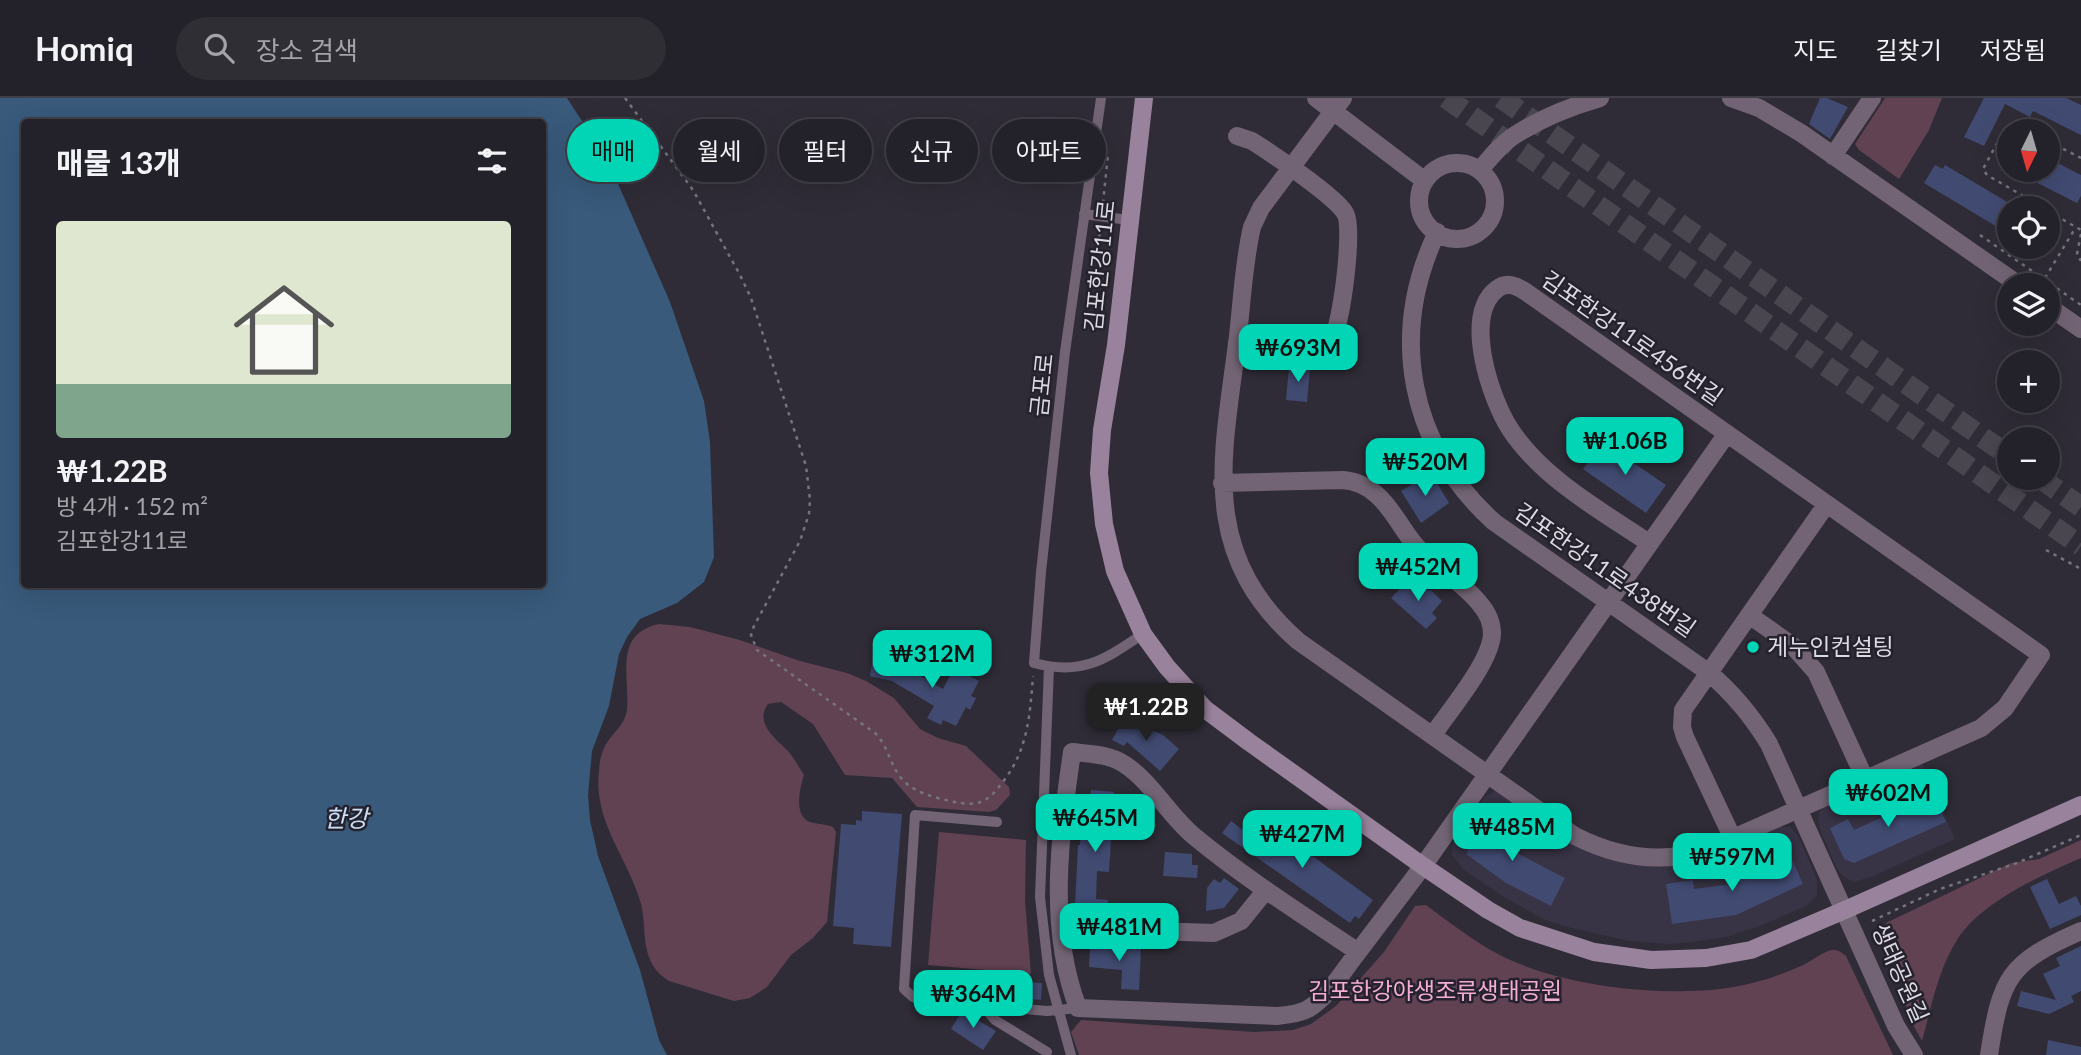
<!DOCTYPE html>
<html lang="ko">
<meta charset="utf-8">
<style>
body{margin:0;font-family:Lato,"Noto Sans KR",sans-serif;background:#2f2e35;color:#f1f3f6;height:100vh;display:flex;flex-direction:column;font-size:26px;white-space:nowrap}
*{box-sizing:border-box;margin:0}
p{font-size:23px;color:#a3a3a8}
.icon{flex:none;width:38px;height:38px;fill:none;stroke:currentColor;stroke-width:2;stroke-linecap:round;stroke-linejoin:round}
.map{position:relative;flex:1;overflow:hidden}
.drawer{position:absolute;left:21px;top:21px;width:525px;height:469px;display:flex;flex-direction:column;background:#232129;border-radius:7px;box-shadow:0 7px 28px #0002,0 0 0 2px #403e46}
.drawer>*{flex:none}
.banner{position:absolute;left:567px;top:21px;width:665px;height:63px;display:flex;gap:14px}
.needle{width:46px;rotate:185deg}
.tools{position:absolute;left:1997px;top:21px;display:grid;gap:14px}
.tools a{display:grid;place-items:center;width:63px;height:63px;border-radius:50%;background:#232129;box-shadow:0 7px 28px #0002,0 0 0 2px #403e46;font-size:35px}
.price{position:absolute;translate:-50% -60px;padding:0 16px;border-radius:14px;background:#02d5b6;color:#111;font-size:23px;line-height:46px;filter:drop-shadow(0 2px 4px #0008)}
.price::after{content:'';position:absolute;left:50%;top:42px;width:21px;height:16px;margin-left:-10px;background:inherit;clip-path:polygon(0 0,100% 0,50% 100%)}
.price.current{background:#222;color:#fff}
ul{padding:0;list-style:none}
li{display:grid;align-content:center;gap:14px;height:371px;padding:0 35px}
li span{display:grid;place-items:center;height:217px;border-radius:7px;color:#555}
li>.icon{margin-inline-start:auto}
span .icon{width:126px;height:126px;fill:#fffc;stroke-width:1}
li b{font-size:30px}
h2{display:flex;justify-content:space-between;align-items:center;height:84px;padding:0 35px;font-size:30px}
.pill{padding:0 24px;border-radius:32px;background:#232129;box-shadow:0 7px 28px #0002,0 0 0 2px #403e46;font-size:24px;line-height:63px}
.pill.current{background:#02d5b6;color:#111}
header{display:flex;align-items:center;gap:42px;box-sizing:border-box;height:98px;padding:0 35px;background:#232129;border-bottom:2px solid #403e46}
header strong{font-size:33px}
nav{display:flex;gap:38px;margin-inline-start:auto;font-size:24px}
.search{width:490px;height:63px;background:#2f2e35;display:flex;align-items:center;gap:18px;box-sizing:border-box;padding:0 24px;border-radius:38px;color:#a3a3a8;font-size:26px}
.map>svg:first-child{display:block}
.built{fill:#383345}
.green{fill:#604253}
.water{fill:#395a7b;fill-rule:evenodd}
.building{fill:#414a71}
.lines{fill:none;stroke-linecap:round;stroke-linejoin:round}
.highway-tunnel{stroke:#494650;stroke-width:21;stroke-dasharray:21 10;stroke-linecap:butt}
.path{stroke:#76737d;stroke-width:2.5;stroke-dasharray:3.5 5;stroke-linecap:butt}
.lane{stroke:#726474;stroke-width:10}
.street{stroke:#726474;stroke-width:18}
.secondary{stroke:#98829c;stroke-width:18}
.poi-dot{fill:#02d5b6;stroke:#25222d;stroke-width:2.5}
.labels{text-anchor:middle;stroke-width:5;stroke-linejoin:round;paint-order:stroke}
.street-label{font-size:23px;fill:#dbd9e1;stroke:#25222d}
.poi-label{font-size:23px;fill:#dbd9e1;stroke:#25222d;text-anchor:start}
.park-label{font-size:23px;fill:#f3acd3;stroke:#25222d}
.water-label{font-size:24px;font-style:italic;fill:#cae0f6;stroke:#25222d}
</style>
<header>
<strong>Homiq</strong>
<div class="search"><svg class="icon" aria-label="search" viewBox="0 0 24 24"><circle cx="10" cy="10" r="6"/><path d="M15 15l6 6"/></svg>장소 검색</div>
<nav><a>지도</a><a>길찾기</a><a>저장됨</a></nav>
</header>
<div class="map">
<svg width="2081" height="957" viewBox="0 0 2081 957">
<rect width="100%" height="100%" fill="#2f2c37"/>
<path class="built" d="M1921,663L1955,741L1871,779L1854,784L1844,779L1837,771L1820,732L1818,720L1821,711Z
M1495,693L1625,764L1779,729H1790L1799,739L1817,782V797L1808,807L1760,828L1726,839L1693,844L1670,846L1629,843L1563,828L1543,821L1502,798L1463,771L1452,757L1453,743L1486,698Z"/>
<path class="green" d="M1885,0H1942L1929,32L1899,81L1859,52L1855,46Z
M659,526L690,529L740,542L800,563L847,575L866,583L894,600L920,631L938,640L966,648L1009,689L1010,697L996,712L989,714L917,709L892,680L845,677L813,626L781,604L768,606C754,625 776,641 788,653C794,660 799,669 804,677C800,690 793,718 810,724C818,726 825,726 833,729L836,734L827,824L813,840L791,857L767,889L750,900L734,903L669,883C661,878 655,872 651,864C642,845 646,825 641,806C629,761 593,724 599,674C599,666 601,655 605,648C612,635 625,627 627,612C630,578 613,536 659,526Z
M939,734L1026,742L1025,803L1031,876L928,867Z
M2081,742V760C2040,778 1981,804 1957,842C1938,872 1931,910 1922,943L1906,914L1907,890L1885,838L1886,825L2011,765L2039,761Z
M1426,807C1446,822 1466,837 1487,850C1547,886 1643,897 1711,892C1744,889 1773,881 1803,867C1812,863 1822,854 1832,852C1837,851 1842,855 1846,858L1893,957H1079L1071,934L1081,922L1254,934L1293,932L1311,926L1336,908L1384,854L1415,808Z"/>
<path class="water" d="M0,0H567L608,63L670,204L704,303L710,344L714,459L704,484L677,505L640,521L627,539L619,556L609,608L592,653L588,697L590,722L598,758L640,872L659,942L667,957H0ZM24,24H542V486H24Z"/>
<path class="building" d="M1820,0H1827L1848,9L1830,41L1809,26Z
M1984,0H2066L2081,7V37L2033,13L2030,19L2005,6L1984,48L1964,39Z
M2048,60L2081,77V98L2077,105L2012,72H2048Z
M1935,67L1943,71L1945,67L2009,105V136L1924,85Z
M1289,269L1310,271L1307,304L1286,302Z
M1603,344L1666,387L1646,415L1583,371Z
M1431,375L1449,405L1421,425L1401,393Z
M1410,480L1421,491L1424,489L1429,493L1431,492L1442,503L1432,515L1437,520L1426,531L1391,500Z
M873,560L899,565L943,591L954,570L979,583L971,598L976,600L970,612L966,609L956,628L943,622L941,627L927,620L934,608L892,583L870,578Z
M1124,620L1163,637L1179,651L1160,673L1127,644L1124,648L1112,642Z
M1091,692L1114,694L1109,774L1097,773L1096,801L1108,802L1107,819L1082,817L1075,809L1078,747H1080L1081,731H1088Z
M1920,694L1922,700L1933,695L1946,724L1854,765L1844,761L1830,730L1848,721L1854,732L1907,708L1905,702Z
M862,713L902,716L891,849L853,846L854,830L833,828L841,726L856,727V722L862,723Z
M1484,720L1520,744L1513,753L1565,780L1551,808L1506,785L1466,756L1469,750L1465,747Z
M1231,723L1248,736L1255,727L1268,738L1274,730L1373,802L1359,821L1355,818L1350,825L1222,735Z
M1165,754L1192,756V767H1198L1197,780L1163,778Z
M1790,757L1803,786L1736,817L1672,826L1666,786L1693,782L1694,791L1740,785L1735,774L1755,765L1757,771Z
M1224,780L1239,791L1224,810L1206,813L1207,790L1214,781L1220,785Z
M2047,781L2059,806L2076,798L2081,808V817L2050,831L2030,789Z
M1090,848L1141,850L1139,892L1121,891L1122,872L1089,869Z
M2081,848V893L2071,898L2074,904L2049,916L2017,908L2021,893L2056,902L2043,876L2060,868L2056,860Z
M958,879L1042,885L1041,902L956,895Z
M962,913L996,933L983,952L951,931Z
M2048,942L2081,949V957H2046Z"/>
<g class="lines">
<path class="highway-tunnel" d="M1446,0L2081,448
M1501,0L2009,358
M2040,380L2081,409"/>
<path class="path" d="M625,0L693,92L740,177L751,200L806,368L810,402L809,416L800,443L754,528L751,537L757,552L875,635C889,649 890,668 902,681C913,694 935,700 951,703C980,710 988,704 1005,681C1028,650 1030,616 1033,578
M2028,33L2014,26L2007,27L1983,71L1987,77L2044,110
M2048,43L2081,60
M1103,105L1108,56
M2048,113L2081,132
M2081,136L2077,156L2081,163
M1980,137L2081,207
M2045,180L2076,129
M1088,197L1095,176L1100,132
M2046,452L2081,471
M1872,823L1940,791L2017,765L2081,737"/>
<path class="lane" d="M1101,0L1065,254L1041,474L1034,565C1082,578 1104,562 1143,536
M1084,116L1121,121
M1049,569L1040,799L1049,877L1071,957
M997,724L915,717L904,891L913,899L920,902L1047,913L1078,910
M988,908L989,915L995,922L1047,954"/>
<path class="street" d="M1316,0L1425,83
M1343,0L1261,110L1252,129C1243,167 1242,207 1237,246C1222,362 1199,456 1298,543L1575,738C1616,759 1659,766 1704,753L1981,630L2005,610L2041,557L1526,194C1517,188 1507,183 1497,191C1462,217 1491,302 1510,331C1543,381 1600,412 1649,445
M1731,0L1759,10L1801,35L2019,187
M1237,38L1252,43C1271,55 1335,98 1345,115C1354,128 1342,221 1334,236C1328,246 1318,251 1307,253L1237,244
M1833,58L1872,0
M1419 103a38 38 0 1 1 76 0a38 38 0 1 1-76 0Z
M1480,72C1490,60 1501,46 1515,37C1540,21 1572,8 1600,0
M1437,134C1388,238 1409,347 1494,424L1708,574C1733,595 1752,618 1769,646L1896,928L1914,957
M2048,208L2081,231
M1222,385L1343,382C1356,383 1367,388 1377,397C1393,411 1402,432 1416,448C1435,470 1463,484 1480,506C1487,514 1492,525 1492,536C1491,564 1449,613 1433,637
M1749,517L1793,548L1816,574L1865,681
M1733,741L1685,639L1682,629L1683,612L1826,407
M1061,830L1214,835L1241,823L1266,792
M1358,854C1303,817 1246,781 1195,739C1169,718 1152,684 1124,666C1108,656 1090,656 1072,654C1060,738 1047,829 1078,910L1277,918C1287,917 1299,916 1308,911C1328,899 1341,876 1355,858C1378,828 1400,798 1423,768L1726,337
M1989,957C2001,879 2008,865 2081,833"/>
<path class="secondary" d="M1144,0L1116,247L1102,332L1099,375L1104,426L1115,473L1143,536L1167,569L1205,611L1249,644L1423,768L1488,812L1520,830L1594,854L1651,862L1706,860L1751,852L1845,812L2081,707"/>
</g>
<circle class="poi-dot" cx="1753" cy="549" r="7"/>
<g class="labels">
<g class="street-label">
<text transform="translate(1100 168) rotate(-84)" y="8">김포한강11로</text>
<text transform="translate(1632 240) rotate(35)" y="8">김포한강11로456번길</text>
<text transform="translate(1042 287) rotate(-84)" y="8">금포로</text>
<text transform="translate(1605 472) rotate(35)" y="8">김포한강11로438번길</text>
<text transform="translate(1900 875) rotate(66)" y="8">생태공원길</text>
</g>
<g class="poi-label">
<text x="1767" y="557">게누인컨설팅</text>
</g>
<g class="park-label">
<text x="1435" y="901">김포한강야생조류생태공원</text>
</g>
<g class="water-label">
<text x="346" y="729">한강</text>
</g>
</g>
</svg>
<div class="tools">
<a><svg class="needle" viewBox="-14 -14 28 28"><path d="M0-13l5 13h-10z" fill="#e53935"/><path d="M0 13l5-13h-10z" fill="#a3a3a8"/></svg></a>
<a><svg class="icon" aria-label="locate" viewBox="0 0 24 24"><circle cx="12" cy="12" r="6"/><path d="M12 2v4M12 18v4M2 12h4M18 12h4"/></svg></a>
<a><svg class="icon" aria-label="layers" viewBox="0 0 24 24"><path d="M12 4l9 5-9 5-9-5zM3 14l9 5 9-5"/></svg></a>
<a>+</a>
<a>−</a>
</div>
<b class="price" style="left:1298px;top:286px">₩693M</b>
<b class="price" style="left:1625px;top:379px">₩1.06B</b>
<b class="price" style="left:1425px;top:400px">₩520M</b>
<b class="price" style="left:1418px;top:505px">₩452M</b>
<b class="price" style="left:932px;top:592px">₩312M</b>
<b class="price current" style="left:1146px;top:645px">₩1.22B</b>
<b class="price" style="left:1888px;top:731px">₩602M</b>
<b class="price" style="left:1095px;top:756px">₩645M</b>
<b class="price" style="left:1512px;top:765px">₩485M</b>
<b class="price" style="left:1302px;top:772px">₩427M</b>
<b class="price" style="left:1732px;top:795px">₩597M</b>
<b class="price" style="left:1119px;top:865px">₩481M</b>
<b class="price" style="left:973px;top:932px">₩364M</b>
<div class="banner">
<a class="pill current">매매</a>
<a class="pill">월세</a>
<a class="pill">필터</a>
<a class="pill">신규</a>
<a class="pill">아파트</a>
</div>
<section class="drawer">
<h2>매물 13개<svg class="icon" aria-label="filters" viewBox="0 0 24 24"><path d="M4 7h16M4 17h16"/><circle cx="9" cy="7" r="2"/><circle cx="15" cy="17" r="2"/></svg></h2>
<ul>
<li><span style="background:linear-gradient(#dfe7d0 75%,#7fa58c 0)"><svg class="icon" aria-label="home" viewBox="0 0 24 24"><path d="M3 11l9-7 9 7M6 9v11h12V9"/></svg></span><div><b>₩1.22B</b><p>방 4개 · 152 m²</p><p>김포한강11로</p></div></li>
</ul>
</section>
</div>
